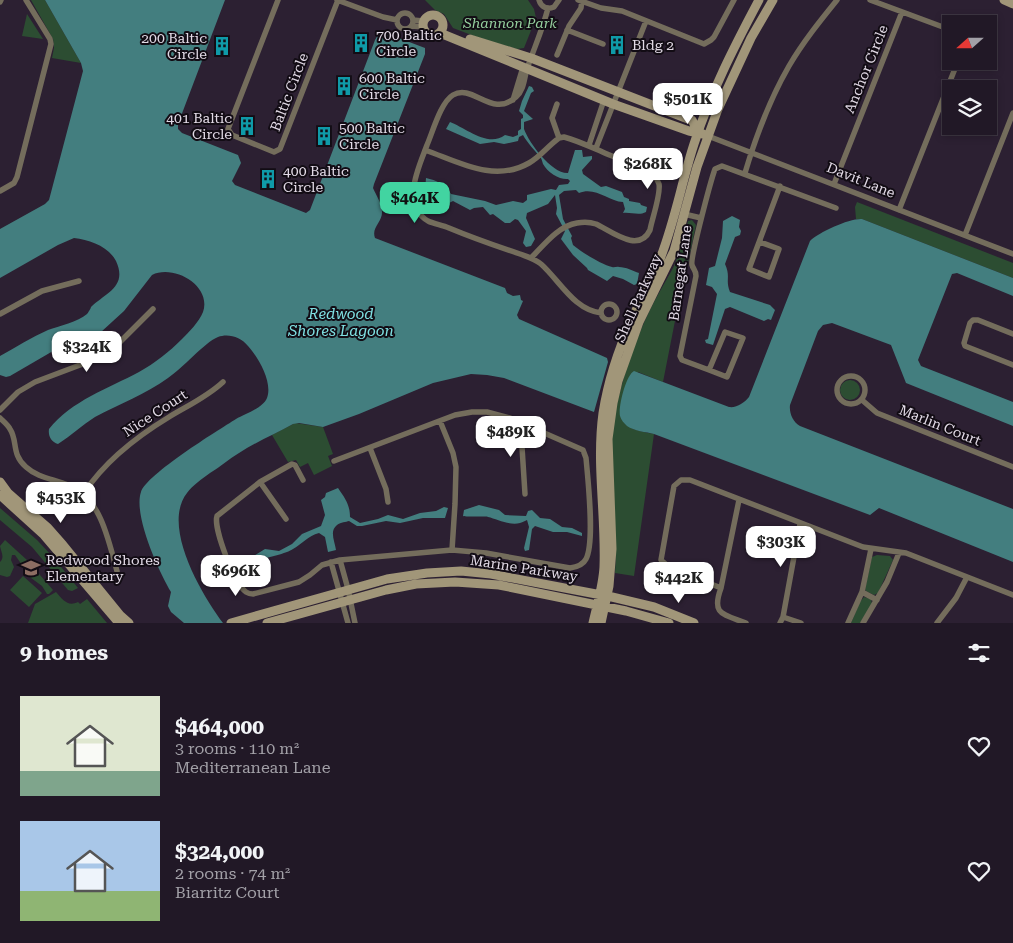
<!DOCTYPE html>
<meta charset="utf-8">
<style>
body{margin:0;font-family:"Roboto Serif",serif;background:#29212e;color:#f1f3f6;height:100vh;display:flex;flex-direction:column;font-size:19px;white-space:nowrap}
*{box-sizing:border-box;margin:0}
p{font-size:16px;color:#a2a0a7}
.icon{flex:none;width:28px;height:28px;fill:none;stroke:currentColor;stroke-width:2;stroke-linecap:round;stroke-linejoin:round}
.map{position:relative;height:623px;overflow:hidden}
.drawer{display:flex;flex-direction:column;background:#211826;flex:1}
.drawer>*{flex:none}
.needle{width:32px;rotate:249deg}
.buttons{position:absolute;left:942px;top:15px;display:grid;gap:10px}
.buttons a{display:grid;place-items:center;width:55px;height:55px;border-radius:0px;background:#211826;box-shadow:0 2px 8px #0003,0 0 0 1px #3e3743;font-size:25px}
.price{position:absolute;translate:-50% -42px;padding:0 11px;border-radius:10px;background:#fff;color:#222;font-size:16px;line-height:32px;filter:drop-shadow(0 1px 2px #0008)}
.price::after{content:'';position:absolute;left:50%;top:30px;width:15px;height:11px;margin-left:-8px;background:inherit;clip-path:polygon(0 0,100% 0,50% 100%)}
.price.selected{background:#42d4a1;color:#111}
ul{padding:0;list-style:none}
li{display:flex;align-items:center;gap:15px;height:125px;padding:0 20px}
li span{display:grid;place-items:center;flex:none;width:140px;height:100px;border-radius:0px;color:#555}
li>.icon{margin-inline-start:auto}
span .icon{width:60px;height:60px;fill:#fffc;stroke-width:1}
li b{font-size:21px}
h2{display:flex;justify-content:space-between;align-items:center;height:60px;padding:0 20px;font-size:21px}
.map>svg:first-child{display:block}
.green{fill:#2c4d32}
.water{fill:#437e7f}
.lines{fill:none;stroke-linecap:round;stroke-linejoin:round}
.street{stroke:#746d5c;stroke-width:5.5}
.secondary{stroke:#a19679;stroke-width:9}
.labels{text-anchor:middle;stroke-width:4;stroke-linejoin:round;paint-order:stroke}
.park-label{font-size:14px;font-style:italic;fill:#96d09f;stroke:#120c14}
.poi-label{font-size:14px;fill:#e2dae6;stroke:#120c14;text-anchor:start}
.street-label{font-size:14px;fill:#e2dae6;stroke:#120c14}
.water-label{font-size:15px;font-style:italic;fill:#7fe0e2;stroke:#120c14}
</style>
<div class="map">
<svg width="1013" height="623" viewBox="0 0 1013 623">
<rect width="100%" height="100%" fill="#2c2032"/>
<path class="green" d="M31,0H45L81,63L52,58L54,48L53,39Z
M425,0H528L534,9L536,18L524,48L517,49L482,39L453,28L444,14L435,10Z
M27,14L43,39L22,36Z
M857,202L1013,263V278L862,219H856L855,207Z
M692,220L696,225L687,267L685,270L663,382L638,372L620,414C624,430 640,431 654,434L634,576L615,573C619,520 605,466 615,413C622,379 634,343 649,312C656,297 665,283 673,268C680,253 684,237 688,221Z
M840 390a10 10 0 1 1 20 0a10 10 0 1 1-20 0Z
M295,423L323,427L333,454L328,456L332,466L314,475L308,463L300,467L296,460L288,462L272,435Z
M0,508L37,540L53,557L78,588L72,591L68,590L32,547L0,520Z
M5,540L27,560L24,565H22L15,555H12L11,560L14,567L10,576L7,577L0,575V562C5,557 1,552 0,546Z
M877,555L890,556L893,560L878,593L874,595L866,591L865,589L872,557Z
M33,567L53,590L49,594H47L42,586L27,575L28,571Z
M23,576L42,593L29,607L10,590Z
M56,592C63,600 68,607 78,602L80,604L87,599L107,623H28L35,604Z
M864,597L871,599L872,604L860,623H851L860,602Z"/>
<path class="water" d="M45,0H225L178,124V129L182,133L238,155L241,163L232,181L235,185L306,213L310,210L375,40L379,33L383,32L425,48V54L374,184L373,188C376,195 382,204 382,211C383,222 371,227 375,238L505,288L507,293L513,296L520,295L521,300L523,301L517,315L519,319L607,358L608,362L594,412L504,378L487,375L471,374L433,383L359,414L323,427L299,423L293,424C275,434 256,442 239,453C229,459 220,467 210,473C202,479 193,485 187,493C161,526 202,595 223,623H184L171,612L168,606L171,592C159,572 133,515 141,492C147,474 217,431 236,419C245,414 263,408 267,398C273,382 258,357 248,346C241,337 228,333 218,337C205,342 182,369 168,378C146,394 119,404 95,417C82,425 71,436 58,444C51,442 48,436 49,429C71,401 109,388 139,372C155,363 169,352 182,339C189,332 199,322 203,312C212,286 174,264 152,275L124,311L101,332L81,343L53,351L10,376L6,377L0,375V356C16,347 32,337 48,330C59,326 78,322 87,314C88,313 91,308 91,307C105,293 128,287 116,261C108,246 90,240 74,238L58,245L0,278V229L45,204L49,200L83,71L81,63Z
M529,86L532,87L534,91L531,93L524,111L533,119L524,122V129C529,143 552,174 568,173L575,150H582L583,157L592,156V159L582,170L583,174L601,187L606,186L622,192L624,197L629,199V201L640,203L641,205L647,207L646,212C639,216 631,212 623,213L625,209L623,202C608,201 595,186 579,193L576,190L564,191L559,195L563,219L572,236L571,238L573,245C580,251 602,265 612,267C614,268 617,266 619,267C626,267 633,271 639,273L637,284L634,285L623,279L613,276L607,281L588,270L587,268L573,255L561,239L565,231L556,214L557,208L555,195L548,204L527,213L526,218L535,239L531,246L526,247L523,243L526,231L518,220L515,219L510,223H505L493,214L490,215L483,207L474,208L470,210L453,201L449,203L432,192L428,193L425,190L426,178C436,180 446,185 451,194L485,201L496,205L513,201L523,203L527,200V195L551,189L556,190L559,185L568,184L570,181L568,179C560,180 548,173 543,164C542,161 542,159 540,157C534,149 528,144 523,135L519,137L518,141L504,144L494,142L480,144L446,129L450,122C466,128 488,148 505,135L513,137L518,135V131L521,129V119L523,118V115L519,111L522,101Z
M732,216L740,220L739,227L741,231L740,235L735,237L725,264C731,277 725,280 730,292L770,305L775,310L771,320L768,319L764,321L730,307L725,309L713,345L706,343L705,340L708,339L717,294L712,287L706,285L709,268L715,266L722,238L723,221Z
M862,219L1013,278V296L957,273L952,274L918,360L921,366L1013,402V426L906,383L891,345L832,323L823,325L818,331L790,405C789,413 793,422 800,426L1013,509V562L879,508L870,515L654,434C646,432 634,431 627,426C624,423 621,420 620,416C618,407 626,375 634,371L729,407C737,408 744,403 749,397L810,241C819,232 850,218 862,219Z
M338,488C345,498 350,505 350,517L360,523L378,519L388,515L403,519L420,513L436,511L444,507L448,508L445,518H423L400,523L386,521L362,526H357L349,521C346,522 341,522 337,525C329,531 335,542 336,550L328,552L325,537L319,533C308,536 302,544 293,549C286,554 254,562 247,560L265,549L279,551L292,544L302,534L321,526L325,515L321,500L325,497L326,493Z
M479,505L499,510L505,515L526,516L528,511L532,510L540,518L550,519L562,527L572,528L582,533V536L567,532H553L535,526L532,529L529,550L525,551L524,548L529,527L527,520C525,521 523,522 520,523C510,526 497,519 488,517C487,516 467,517 463,516L464,510Z"/>
<g class="lines">
<path class="street" d="M278,0L228,129L232,135L274,152L280,149L338,0
M337,0L383,17L397,20
M539,0C541,7 547,10 554,7L559,0
M578,0L601,8L622,11L704,44L711,40L714,37L734,0
M870,0L951,30
M0,2L1,0
M548,8C543,28 535,46 528,66C524,76 525,89 516,97C492,119 473,83 453,95C441,102 433,131 427,145C419,167 400,204 428,221C434,224 442,225 449,228C473,238 496,246 520,254C528,257 535,259 541,264C560,281 574,310 601,313
M397 21a8 8 0 1 1 16 0a8 8 0 1 1-16 0Z
M413,20L423,21
M412,26L423,27
M567,30L603,44
M557,55L569,26L581,8L582,0
M513,100L523,67
M557,104L552,118L559,138
M708,136L1013,254
M589,145L604,100
M596,148L646,21
M425,150C459,162 494,183 529,163C540,157 548,146 559,138L564,137C579,141 593,148 607,154C621,160 654,167 659,184C661,194 652,219 650,230C639,254 611,231 596,224C590,222 583,222 577,223C558,226 544,245 531,258
M745,173C756,136 770,99 789,66C803,42 820,21 837,0
M834,184L902,12
M0,191L14,183L17,177L51,44L50,39L26,0
M899,210L958,61
M684,214L701,218
M965,235L1013,113
M760,242L779,249L769,277L749,269L780,186
M601 312a8 8 0 1 1 16 0a8 8 0 1 1-16 0Z
M0,314L42,291L79,281
M725,332L743,338L727,377L709,370Z
M1013,334L978,320H973L970,323L964,343L965,346L1013,365
M709,370L682,360L680,356L696,276C696,270 693,269 692,265C690,258 711,180 715,169L722,166L836,208
M837 390a14 14 0 1 1 28 0a14 14 0 1 1-28 0Z
M862,400L877,413L1013,467
M0,410L18,392L35,382L80,365L118,344L153,309
M0,418C3,421 8,425 10,429C18,441 11,454 26,467C38,478 54,479 68,485C102,499 108,540 117,571
M440,421L453,453L456,467L455,504L452,550
M370,448L386,489L388,502
M303,480L295,465L292,464L260,482L217,516C213,528 235,585 246,592C249,594 250,594 253,594L299,582L310,575L322,565L340,560L452,550L486,553L570,568C577,567 583,565 586,559C595,542 588,480 586,458L583,450L510,418L487,412H472L455,415L334,461
M260,482L286,519
M84,493C105,461 136,437 169,417C187,406 207,397 223,382
M525,494L522,447L529,425
M340,560L348,589L355,623
M331,562L348,623
M721,588L739,500
M862,592L877,600
M783,617L800,524
M746,623C723,614 711,615 721,588L669,567L661,560L674,486L681,480H690L863,547L906,553L1013,595
M780,623L783,617L801,623
M848,623L862,592L871,549
M863,623L887,582L899,553
M937,623L956,598L967,577"/>
<path class="secondary" d="M1004,0L1013,4
M423 25a10 10 0 1 1 20 0a10 10 0 1 1-20 0Z
M440,33L613,104L689,131L703,134
M470,39L531,58L688,119L692,120L698,132
M0,482L8,493L48,528L63,545L120,615L129,623
M0,495L44,535L119,623
M231,623L387,579L427,573L461,571L491,574L612,597L654,607L694,623
M267,623L386,590L416,584L455,582L499,585L626,611L669,623
M593,623C597,605 603,586 604,567C606,516 596,464 603,413C608,381 619,348 632,319C640,300 651,283 658,264C674,226 681,184 694,144C710,94 734,47 759,0
M601,623L609,586L612,549L608,439L613,403L618,381L639,322L674,251L697,167L718,109L751,38L773,0"/>
</g>
<defs>
<g id="building-bare" transform="scale(1.5)"><path d="M-4-6H4V6H1V3H-1V6H-4ZM-2.5-4.3h1.7v1.8h-1.7ZM.8-4.3h1.7v1.8H.8ZM-2.5-1h1.7V.8h-1.7ZM.8-1h1.7V.8H.8Z" fill="#0f9aa8" stroke="#120c14" stroke-width="2.5" paint-order="stroke"/></g>
<g id="school-bare" transform="scale(1.5)"><path d="M0-5L7-2L0 1L-7-2ZM-4 1L0 2.5L4 1V4Q0 6-4 4Z" fill="#8d6e63" stroke="#120c14" stroke-width="2.5" paint-order="stroke"/></g>
</defs>
<g fill-rule="evenodd">
<use href="#building-bare" x="361" y="43"/>
<use href="#building-bare" x="617" y="45"/>
<use href="#building-bare" x="222" y="46"/>
<use href="#building-bare" x="344" y="86"/>
<use href="#building-bare" x="247" y="126"/>
<use href="#building-bare" x="324" y="136"/>
<use href="#building-bare" x="268" y="179"/>
<use href="#school-bare" x="31" y="568"/>
</g>
<g class="labels">
<g class="park-label">
<text x="510" y="28">Shannon Park</text>
</g>
<g class="poi-label">
<text x="376" y="40">700 Baltic<tspan x="376" dy="16">Circle</tspan></text>
<text x="207" y="43" text-anchor="end">200 Baltic<tspan x="207" dy="16">Circle</tspan></text>
<text x="632" y="50">Bldg 2</text>
<text x="359" y="83">600 Baltic<tspan x="359" dy="16">Circle</tspan></text>
<text x="232" y="123" text-anchor="end">401 Baltic<tspan x="232" dy="16">Circle</tspan></text>
<text x="339" y="133">500 Baltic<tspan x="339" dy="16">Circle</tspan></text>
<text x="283" y="176">400 Baltic<tspan x="283" dy="16">Circle</tspan></text>
<text x="46" y="565">Redwood Shores<tspan x="46" dy="16">Elementary</tspan></text>
</g>
<g class="street-label">
<text transform="translate(866 69) rotate(-68)" y="5">Anchor Circle</text>
<text transform="translate(289 92) rotate(-69)" y="5">Baltic Circle</text>
<text transform="translate(861 180) rotate(22)" y="5">Davit Lane</text>
<text transform="translate(680 273) rotate(-82)" y="5">Barnegat Lane</text>
<text transform="translate(638 298) rotate(-66)" y="5">Shell Parkway</text>
<text transform="translate(155 413) rotate(-33)" y="5">Nice Court</text>
<text transform="translate(940 425) rotate(22)" y="5">Marlin Court</text>
<text transform="translate(524 568) rotate(9)" y="5">Marine Parkway</text>
</g>
<g class="water-label">
<text x="341" y="319">Redwood<tspan x="341" dy="17">Shores Lagoon</tspan></text>
</g>
</g>
</svg>
<div class="buttons">
<a><svg class="needle" viewBox="-14 -14 28 28"><path d="M0-13l5 13h-10z" fill="#e53935"/><path d="M0 13l5-13h-10z" fill="#a2a0a7"/></svg></a>
<a><svg class="icon" aria-label="layers" viewBox="0 0 24 24"><path d="M12 4l9 5-9 5-9-5zM3 14l9 5 9-5"/></svg></a>
</div>
<b class="price" style="left:688px;top:125px">$501K</b>
<b class="price" style="left:648px;top:190px">$268K</b>
<b class="price selected" style="left:415px;top:224px">$464K</b>
<b class="price" style="left:87px;top:373px">$324K</b>
<b class="price" style="left:511px;top:458px">$489K</b>
<b class="price" style="left:61px;top:524px">$453K</b>
<b class="price" style="left:781px;top:568px">$303K</b>
<b class="price" style="left:236px;top:597px">$696K</b>
<b class="price" style="left:679px;top:604px">$442K</b>
</div>
<section class="drawer">
<h2>9 homes<svg class="icon" aria-label="filters" viewBox="0 0 24 24"><path d="M4 7h16M4 17h16"/><circle cx="9" cy="7" r="2"/><circle cx="15" cy="17" r="2"/></svg></h2>
<ul>
<li><span style="background:linear-gradient(#dfe7d0 75%,#7fa58c 0)"><svg class="icon" aria-label="home" viewBox="0 0 24 24"><path d="M3 11l9-7 9 7M6 9v11h12V9"/></svg></span><div><b>$464,000</b><p>3 rooms · 110 m²</p><p>Mediterranean Lane</p></div><svg class="icon" aria-label="heart" viewBox="0 0 24 24"><path d="M12 20l-8-8c-3-5 5-10 8-4 3-6 11-1 8 4z"/></svg></li>
<li><span style="background:linear-gradient(#a9c7e8 70%,#8fb573 0)"><svg class="icon" aria-label="home" viewBox="0 0 24 24"><path d="M3 11l9-7 9 7M6 9v11h12V9"/></svg></span><div><b>$324,000</b><p>2 rooms · 74 m²</p><p>Biarritz Court</p></div><svg class="icon" aria-label="heart" viewBox="0 0 24 24"><path d="M12 20l-8-8c-3-5 5-10 8-4 3-6 11-1 8 4z"/></svg></li>
</ul>
</section>
